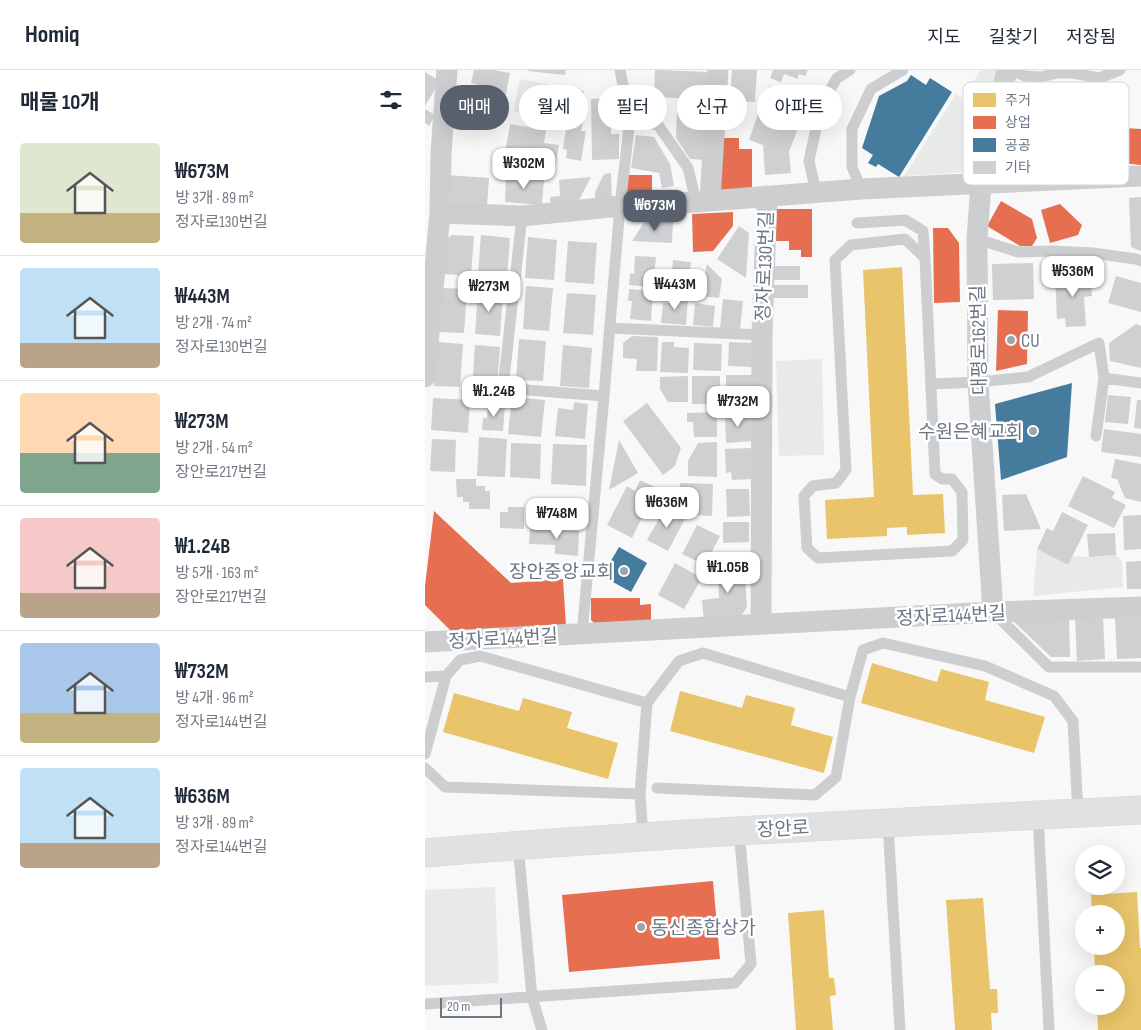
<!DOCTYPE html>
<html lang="ko">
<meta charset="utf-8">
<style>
body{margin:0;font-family:"Sofia Sans Condensed","Noto Sans KR",sans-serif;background:#f2f2f3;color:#1f2937;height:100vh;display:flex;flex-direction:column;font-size:19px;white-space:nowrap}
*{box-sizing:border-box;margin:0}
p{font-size:16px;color:#747a83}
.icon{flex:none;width:28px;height:28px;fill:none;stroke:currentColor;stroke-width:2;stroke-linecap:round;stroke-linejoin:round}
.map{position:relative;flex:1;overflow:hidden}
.sheet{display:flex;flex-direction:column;background:#fff;width:425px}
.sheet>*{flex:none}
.top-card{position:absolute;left:15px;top:15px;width:475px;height:45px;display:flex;gap:10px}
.fabs{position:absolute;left:650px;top:775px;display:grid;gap:10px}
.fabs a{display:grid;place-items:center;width:50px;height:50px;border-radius:50%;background:#fff;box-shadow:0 5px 20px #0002;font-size:25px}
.scale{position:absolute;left:15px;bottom:12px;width:62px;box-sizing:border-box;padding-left:5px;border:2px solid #6b7785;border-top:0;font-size:14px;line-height:18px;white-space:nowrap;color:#6b7785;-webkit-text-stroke:4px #fff;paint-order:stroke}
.price{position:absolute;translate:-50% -42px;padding:0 11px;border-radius:10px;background:#fff;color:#222;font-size:16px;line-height:32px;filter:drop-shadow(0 1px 2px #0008)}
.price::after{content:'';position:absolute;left:50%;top:30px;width:15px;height:11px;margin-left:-8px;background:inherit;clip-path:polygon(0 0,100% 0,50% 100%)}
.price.on{background:#57606c;color:#fff}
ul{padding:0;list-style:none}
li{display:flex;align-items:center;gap:15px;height:125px;padding:0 20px}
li+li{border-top:1px solid #e0e1e3}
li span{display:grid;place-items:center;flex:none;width:140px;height:100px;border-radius:5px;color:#555}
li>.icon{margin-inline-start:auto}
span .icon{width:60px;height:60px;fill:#fffc;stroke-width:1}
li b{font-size:21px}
h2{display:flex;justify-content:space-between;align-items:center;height:60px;padding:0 20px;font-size:21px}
.pill{padding:0 18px;border-radius:22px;background:#fff;box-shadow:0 5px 20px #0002;font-size:18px;line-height:45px}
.pill.on{background:#57606c;color:#fff}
header{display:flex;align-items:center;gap:30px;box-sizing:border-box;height:70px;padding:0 25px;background:#fff;border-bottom:1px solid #e0e1e3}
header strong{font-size:24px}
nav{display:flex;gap:28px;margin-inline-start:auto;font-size:18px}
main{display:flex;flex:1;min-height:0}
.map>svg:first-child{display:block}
.green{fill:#e7eae6}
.homes{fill:#e9c46a}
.shops{fill:#e76f51}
.public{fill:#457b9d}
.building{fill:#cfd0d1}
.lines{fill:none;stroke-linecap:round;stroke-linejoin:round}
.secondary-casing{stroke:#d4d5d6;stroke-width:29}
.service{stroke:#cdcecf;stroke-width:11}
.minor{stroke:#cdcecf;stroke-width:21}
.secondary{stroke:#e0e1e2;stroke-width:28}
.poi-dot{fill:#9ca4ad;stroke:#fff;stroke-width:2}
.labels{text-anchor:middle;stroke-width:5;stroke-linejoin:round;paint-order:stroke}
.street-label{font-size:19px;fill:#6b7785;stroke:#fff}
.poi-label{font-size:19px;fill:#6b7785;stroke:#fff;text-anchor:start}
.key{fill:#fff;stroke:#d3d6da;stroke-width:1}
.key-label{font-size:14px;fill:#6b7785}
</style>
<header>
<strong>Homiq</strong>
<nav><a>지도</a><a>길찾기</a><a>저장됨</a></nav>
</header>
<main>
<section class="sheet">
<h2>매물 10개<svg class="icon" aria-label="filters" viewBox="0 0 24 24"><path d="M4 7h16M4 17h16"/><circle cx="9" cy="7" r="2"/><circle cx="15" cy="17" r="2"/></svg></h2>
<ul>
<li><span style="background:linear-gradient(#dfe7d0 70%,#c2b280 0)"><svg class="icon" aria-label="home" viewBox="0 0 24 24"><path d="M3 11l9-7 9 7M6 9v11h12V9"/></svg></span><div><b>₩673M</b><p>방 3개 · 89 m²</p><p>정자로130번길</p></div></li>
<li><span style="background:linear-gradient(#bfe0f5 75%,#b9a48a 0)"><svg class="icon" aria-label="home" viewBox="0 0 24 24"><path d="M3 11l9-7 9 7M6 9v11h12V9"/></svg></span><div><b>₩443M</b><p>방 2개 · 74 m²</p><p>정자로130번길</p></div></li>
<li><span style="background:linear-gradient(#ffd9b3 60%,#7fa58c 0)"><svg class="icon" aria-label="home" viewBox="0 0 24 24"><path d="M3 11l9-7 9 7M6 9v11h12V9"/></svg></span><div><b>₩273M</b><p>방 2개 · 54 m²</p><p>장안로217번길</p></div></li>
<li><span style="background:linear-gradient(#f6c9c9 75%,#b9a48a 0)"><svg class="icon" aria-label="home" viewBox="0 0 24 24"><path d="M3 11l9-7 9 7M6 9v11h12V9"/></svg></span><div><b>₩1.24B</b><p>방 5개 · 163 m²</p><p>장안로217번길</p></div></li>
<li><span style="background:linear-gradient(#a9c7e8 70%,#c2b280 0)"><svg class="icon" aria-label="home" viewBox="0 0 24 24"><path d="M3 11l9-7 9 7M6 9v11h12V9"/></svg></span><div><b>₩732M</b><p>방 4개 · 96 m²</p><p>정자로144번길</p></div></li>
<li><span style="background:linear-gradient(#bfe0f5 75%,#b9a48a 0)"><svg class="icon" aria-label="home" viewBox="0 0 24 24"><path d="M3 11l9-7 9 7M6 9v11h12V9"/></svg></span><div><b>₩636M</b><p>방 3개 · 89 m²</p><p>정자로144번길</p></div></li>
</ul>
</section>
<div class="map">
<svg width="716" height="960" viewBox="0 0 716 960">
<rect width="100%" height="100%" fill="#f8f8f8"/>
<path class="green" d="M556,0H572L546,102L479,106L531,24L538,28Z
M95,9L137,17L133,45L137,46L136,52L89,41Z
M397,289L399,385L354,386L351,291Z
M612,479L642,495L647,486L664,487L691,485L697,491L698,517L608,526Z
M70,817L74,913L0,916V820Z"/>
<path class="homes" d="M477,197L488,425L518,424L520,463L482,465V457L462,458V466L402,469L400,430L449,427L438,200Z
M447,593L512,612L516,599L564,612L560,630L620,647L609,683L436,633Z
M255,621L317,638L321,625L370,638L366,655L408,667L399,703L245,661Z
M29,623L94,641L98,628L147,642L142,658L193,673L183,709L18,662Z
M712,822L715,878H716V960H673L672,936H691V904H670L669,876H691V844H667L666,825Z
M558,828L565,919H572L573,943H566L567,960H530L521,830Z
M399,840L404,908H409L411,925L405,926L408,960H371L363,843Z"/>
<path class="shops" d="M590,12L637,22L620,99L573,89Z
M699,58L716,59V95L697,93Z
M292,68H314V79H327V122H299L292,115Z
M202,105H227V128H202Z
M576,131L607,149L612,168L607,176H595L562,156Z
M635,134L657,155L653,165L625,173L616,140Z
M351,139H387V187H376V180H364V171H351Z
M308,142V156L288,181L268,182L267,144Z
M508,158H523L534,173L535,232L509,233Z
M573,240L603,241L602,294L571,301Z
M9,441L86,513L138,509L141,556L29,564L0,535V516Z
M166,528H215V535L226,534V556L173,557L166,550Z
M288,811L295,889L144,902L137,825Z"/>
<path class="public" d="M486,5L501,15L505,8L527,22L474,107L453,94L451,97L443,93L448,85L437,78L454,26L482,11Z
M647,313L642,387L576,410L570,334Z
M194,477L222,493L206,522L177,506Z"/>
<path class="building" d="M49,0H69L85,3L78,39L64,36L65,30L51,28L53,15L46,13Z
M104,0H141L140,5L103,1Z
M230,0L285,2L284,30L229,27Z
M307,0H332L330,32L305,31Z
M348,0H383L380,6L374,4L373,9L359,4L356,12L345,8Z
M0,2L15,11L0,36Z
M344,16L376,23L371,47L338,40Z
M137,17L159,21L153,53H158L156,61H161L156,91L141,88L142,80L138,79L141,59L135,58L137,46L133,45Z
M186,28V64H194V89L167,90L166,29Z
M0,39L10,45L4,56L0,53Z
M252,43H283L282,90L265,89L251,68Z
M333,44L373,58L364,82L366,103L340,105L338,75L324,70Z
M85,54L121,60L119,73L134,75L130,97L79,89Z
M211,65L229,67L245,94L249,116L237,118L234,103L206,98Z
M186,103L187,130L170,131V122L179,104Z
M22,105L64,108L62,135L26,133Z
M81,106L119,109L117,135L80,132Z
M166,107L153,132L126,135L125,127L135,126L134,110Z
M716,127V181L706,177L704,128Z
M220,151L248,152L247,173L207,171Z
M314,156L324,163L321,208L292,189Z
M27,165L49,166L46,206L18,204L20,170Z
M56,165L85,168L82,208L53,206Z
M103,167L132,170L129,210L100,208Z
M143,171L172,173L169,214L140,212Z
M210,186L231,187L228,217L204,215L205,203L209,204Z
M248,190L266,192L262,222L234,218L236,200H247Z
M608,193L609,229L568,230L567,194Z
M282,194L297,209L294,228L267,225L270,202L280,204Z
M349,196H375V210H349Z
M665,203L667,226L659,227L661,256L641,257L640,248L632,249L630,205Z
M691,206L716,213V242L683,233Z
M348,215H383V228H348Z
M101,216L128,218L124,261L98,259Z
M17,218L42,219L39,263L14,262Z
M204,219L228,221L226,251L205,249L207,231H203Z
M53,220L78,221L75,266L50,264Z
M142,223L171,225L168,265L138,263Z
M245,226L263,228L261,255L236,253L238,233H244Z
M298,229L318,231L315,260L295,258Z
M270,233L290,236L288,257L268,255Z
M711,254L716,256V298L685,291L684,273Z
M207,266L233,267L232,301H211L212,289L198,288V273Z
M94,269L121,271L118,311L91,310Z
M12,272L38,274L35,317L9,316Z
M237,272H249V277L264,278L263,303L235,302Z
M304,272L330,273L329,297L303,296Z
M269,273L297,274L296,301L268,300Z
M50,275L75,277L72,320L47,319Z
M138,275L167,278L164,318L135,316Z
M301,305H330V333H301Z
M263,306V332H243L235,319V307Z
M267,306H295V334H267Z
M683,325L706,327L703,354L680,352Z
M8,328L45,330L43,363L6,360Z
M97,328L120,330L116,367L83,364L86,336L96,337Z
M712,330H716V359L709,358Z
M149,332L163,334L160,369L130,366L133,338L148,340Z
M222,333L256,378L250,396L238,405L198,351Z
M63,334L80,335L78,361L57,360L58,348H62Z
M292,342V367H269L268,352H262V343Z
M326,343L327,371L301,373L300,344Z
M679,359L716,364V387L676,382Z
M54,367L82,369L80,407L52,406Z
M7,369L31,370L30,402L5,401Z
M194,370L213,403L184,420Z
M292,372V407L263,406V391L273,373Z
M86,373L116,374L115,409L85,407Z
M128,374L162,375L161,416L126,414Z
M326,378L328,409L307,410L306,402L301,403L300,379Z
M690,389L716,394V432L700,428L692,409L686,408Z
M658,406L690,422L687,428L701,435L689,458L643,436Z
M31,409H51V416H60V421H65V439H44V432H38V427H32Z
M215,410L232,418L207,468L182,455L202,416L210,421Z
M255,413L288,414L287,446L269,445L254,434Z
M301,419H324L325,446L302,447Z
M601,424L616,459L579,461L577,425Z
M108,430L127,431L126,453L106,452Z
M144,434L157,435L156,457L133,455L134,441L144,442Z
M241,436L261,447L243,481L222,470Z
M83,437H99V459L75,458V442H83Z
M637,442L663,455L643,495L612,479L622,458L628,461Z
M716,445V479L699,480L698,446Z
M298,452H324V472L298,473Z
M272,455L295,466L280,495L257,484Z
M105,459L154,461L153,486L130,484V475L104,474Z
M690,463L691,485L664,487L662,464Z
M716,491V519H702L701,492Z
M319,492L322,537L314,549L279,551L277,530L294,528L292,494Z
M250,493L277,508L259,539L233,525Z
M716,547V588L692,589L690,548Z
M678,548L680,589L652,591L650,549Z
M644,549L645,587H626L588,551Z"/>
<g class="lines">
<g class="secondary-casing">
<path id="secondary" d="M0,783C238,763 477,752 716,740"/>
</g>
<path class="service" d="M586,0L600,6L616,7L632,3H648L674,8L695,0
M205,49L233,55L263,98L271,132
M436,119L427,97V59L446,19L478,0
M391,122L384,91L396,35L412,8L425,0
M97,146L78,318L179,326L195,136L205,49L195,0
M432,153L480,150L498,161L500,188
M480,169L500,188L510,404L517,409H527L537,422L538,470L527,481L393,488L382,478L379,426L388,416L411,413L421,400L410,190L426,175Z
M552,169L593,182L628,181L668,183L711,189L716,191
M185,258L337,265
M679,308L716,313
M507,314L553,312L603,307L674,273L679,308L671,366
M568,542L624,597H716
M157,564L179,326
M0,607L21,606L35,590L55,586L222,633
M0,684L21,606
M0,698L20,717L215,724
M232,718L390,725L411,707L425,627L438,580L458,573L560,596L629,626L648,651L653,743
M613,745L624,960
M463,753L475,960
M218,767L215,724L222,633L254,591L278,583L425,627
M93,775L107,927L117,960
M0,934L310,913L326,894L314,760"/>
<path class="minor" d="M285,130L293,0
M15,143L97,146L195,136L271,132L436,119L716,106
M0,307L15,143L16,83L22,0
M568,542L553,312L552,169L556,114L582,0
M336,554L337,265L342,126
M0,572L568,542L716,537"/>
<use href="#secondary" class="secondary"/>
</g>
<g class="poi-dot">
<circle cx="586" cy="270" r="5"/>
<circle cx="608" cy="361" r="5"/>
<circle cx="199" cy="501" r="5"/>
<circle cx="216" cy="857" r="5"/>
</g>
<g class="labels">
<g class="street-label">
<text transform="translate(339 196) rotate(-88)" y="7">정자로130번길</text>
<text transform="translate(553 270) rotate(-91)" y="7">대평로162번길</text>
<text transform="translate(526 545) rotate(-3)" y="7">정자로144번길</text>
<text transform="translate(78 568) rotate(-3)" y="7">정자로144번길</text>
<text transform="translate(358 758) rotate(-3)" y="7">장안로</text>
</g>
<g class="poi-label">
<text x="596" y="277">CU</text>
<text x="598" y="368" text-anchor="end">수원은혜교회</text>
<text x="189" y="508" text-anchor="end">장안중앙교회</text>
<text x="226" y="864">동신종합상가</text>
</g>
</g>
<rect x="538" y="12" width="166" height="103" rx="8" class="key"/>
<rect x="548" y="23" width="23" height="14" fill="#e9c46a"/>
<rect x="548" y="46" width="23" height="13" fill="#e76f51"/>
<rect x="548" y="68" width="23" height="14" fill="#457b9d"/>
<rect x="548" y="91" width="23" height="13" fill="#cfd0d1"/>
<g class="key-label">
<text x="580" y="35">주거</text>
<text x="580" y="57">상업</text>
<text x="580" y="80">공공</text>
<text x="580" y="102">기타</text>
</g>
</svg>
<div class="fabs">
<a><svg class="icon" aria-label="layers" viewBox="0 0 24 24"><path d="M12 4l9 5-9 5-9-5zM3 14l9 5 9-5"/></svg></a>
<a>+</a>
<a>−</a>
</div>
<div class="scale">20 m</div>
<b class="price" style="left:99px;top:120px">₩302M</b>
<b class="price on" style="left:230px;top:162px">₩673M</b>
<b class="price" style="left:648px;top:228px">₩536M</b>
<b class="price" style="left:250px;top:241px">₩443M</b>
<b class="price" style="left:64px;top:243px">₩273M</b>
<b class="price" style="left:69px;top:348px">₩1.24B</b>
<b class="price" style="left:313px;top:358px">₩732M</b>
<b class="price" style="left:242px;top:459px">₩636M</b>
<b class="price" style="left:132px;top:470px">₩748M</b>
<b class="price" style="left:303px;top:524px">₩1.05B</b>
<div class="top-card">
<a class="pill on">매매</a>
<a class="pill">월세</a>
<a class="pill">필터</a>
<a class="pill">신규</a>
<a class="pill">아파트</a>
</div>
</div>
</main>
